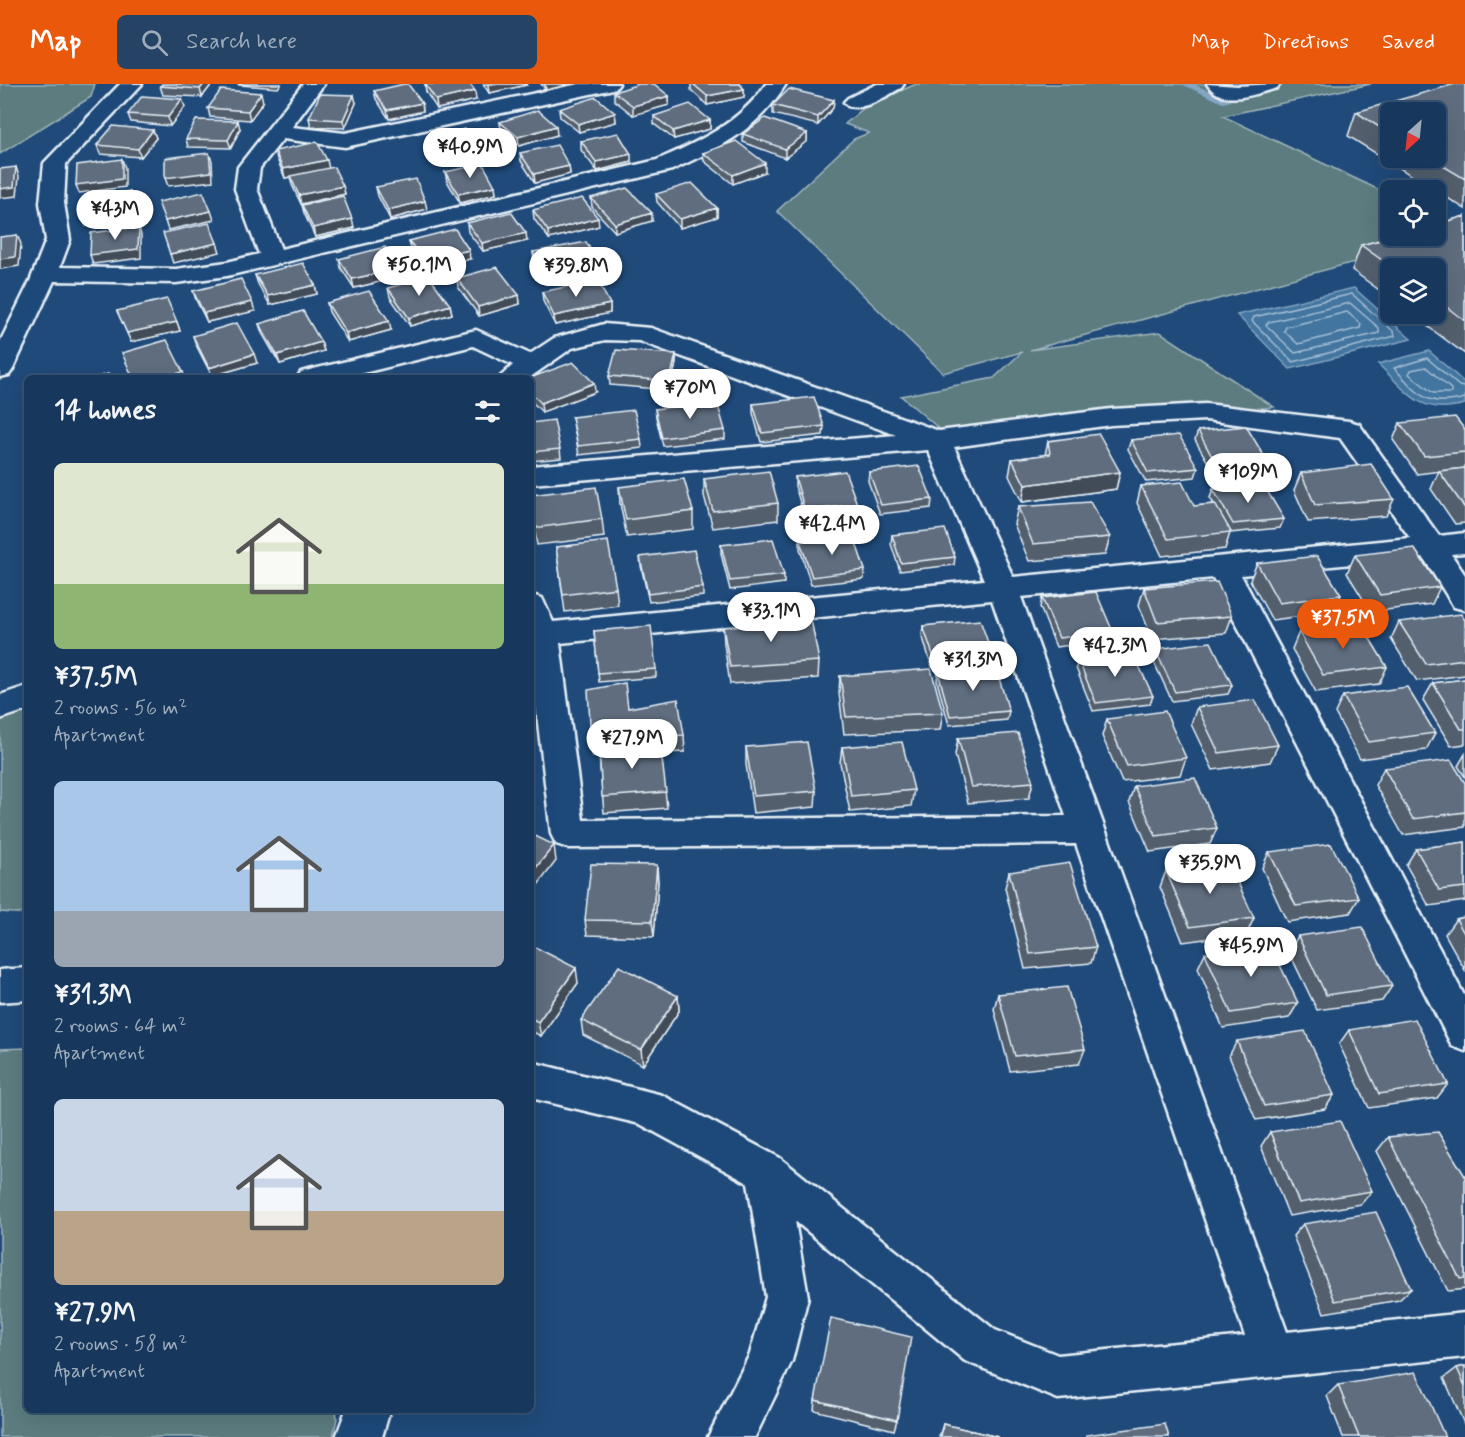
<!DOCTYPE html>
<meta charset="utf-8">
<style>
body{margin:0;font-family:Mynerve,sans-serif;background:#244365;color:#f1f3f6;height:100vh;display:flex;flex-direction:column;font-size:22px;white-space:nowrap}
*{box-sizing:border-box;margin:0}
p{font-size:20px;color:#9eacbb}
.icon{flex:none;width:33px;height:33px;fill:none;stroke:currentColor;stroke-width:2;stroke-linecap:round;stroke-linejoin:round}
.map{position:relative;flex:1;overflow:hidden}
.sheet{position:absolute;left:24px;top:291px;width:510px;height:1038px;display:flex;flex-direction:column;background:#17385c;border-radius:9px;box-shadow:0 6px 24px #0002,0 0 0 2px #365272}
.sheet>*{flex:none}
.needle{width:39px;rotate:207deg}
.controls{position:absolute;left:1380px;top:18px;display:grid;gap:12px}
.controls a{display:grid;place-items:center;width:66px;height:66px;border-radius:9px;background:#17385c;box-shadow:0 6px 24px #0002,0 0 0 2px #365272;font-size:30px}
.price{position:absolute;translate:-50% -51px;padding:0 14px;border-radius:21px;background:#fff;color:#222;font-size:20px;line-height:39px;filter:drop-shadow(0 2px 3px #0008)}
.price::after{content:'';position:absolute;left:50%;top:36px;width:18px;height:14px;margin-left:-9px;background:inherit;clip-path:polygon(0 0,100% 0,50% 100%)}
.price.selected{background:#ea580c;color:#fff}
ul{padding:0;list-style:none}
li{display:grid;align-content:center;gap:12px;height:318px;padding:0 30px}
li span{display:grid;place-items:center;height:186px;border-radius:9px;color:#555}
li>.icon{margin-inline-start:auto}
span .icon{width:108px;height:108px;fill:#fffc;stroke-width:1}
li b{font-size:26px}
h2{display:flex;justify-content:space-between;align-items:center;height:72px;padding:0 30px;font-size:26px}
header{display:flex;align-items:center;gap:36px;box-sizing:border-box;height:84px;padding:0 30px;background:#ea580c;color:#fff}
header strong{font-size:28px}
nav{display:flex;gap:33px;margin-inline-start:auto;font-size:21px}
.search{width:420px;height:54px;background:#244365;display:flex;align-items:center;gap:15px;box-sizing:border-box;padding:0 21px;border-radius:9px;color:#9eacbb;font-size:22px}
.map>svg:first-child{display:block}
.green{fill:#5c7c80;stroke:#a2b6bc;stroke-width:1.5}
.water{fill:#42749f;stroke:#84a6c3;stroke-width:1.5}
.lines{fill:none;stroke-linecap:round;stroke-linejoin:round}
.shore{stroke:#a6bfd4;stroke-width:1.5}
.stream{fill:#84a6c3;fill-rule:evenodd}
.minor-casing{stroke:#e8f1f8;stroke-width:5}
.minor{fill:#1f4a7a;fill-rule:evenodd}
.wall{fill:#525e6d;stroke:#e8f1f8;stroke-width:1.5;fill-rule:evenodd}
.shaded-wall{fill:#424c59;stroke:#e8f1f8;stroke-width:1.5}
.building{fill:#5f6d7f;stroke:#e8f1f8;stroke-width:1.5}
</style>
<header>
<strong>Map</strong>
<div class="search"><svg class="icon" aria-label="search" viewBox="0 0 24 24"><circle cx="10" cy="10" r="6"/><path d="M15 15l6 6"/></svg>Search here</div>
<nav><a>Map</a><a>Directions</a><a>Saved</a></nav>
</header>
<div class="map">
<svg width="1465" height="1353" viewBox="0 0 1465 1353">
<rect width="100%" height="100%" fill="#1f4a7a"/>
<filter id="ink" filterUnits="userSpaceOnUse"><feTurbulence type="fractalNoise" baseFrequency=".0167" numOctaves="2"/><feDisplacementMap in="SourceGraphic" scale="12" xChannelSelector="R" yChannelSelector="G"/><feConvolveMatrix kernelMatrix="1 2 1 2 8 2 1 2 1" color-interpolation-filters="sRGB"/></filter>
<g filter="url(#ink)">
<path class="green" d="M0,0H95L91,13L0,70Z
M916,0H1216L1235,9L1277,0H1371L1223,32L1390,111V152H1436V132L1465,148L1030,266L1160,248L1274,323L950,354L901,312L994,294L1022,268L943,289L777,127L854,55L869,49L845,40L865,23Z
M27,618V830L0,828V629Z
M27,964V1326H336L337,1334L333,1353H0V965Z"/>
<path class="water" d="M1354,204L1411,255L1290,285L1237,231Z
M1429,267L1465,299V320C1419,332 1409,309 1378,280Z"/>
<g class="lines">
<path class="shore" d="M1352,210L1394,248L1395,252L1293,278L1252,237L1254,233Z
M1350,219L1379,244V249L1295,269L1266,241L1269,238Z
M1347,228L1361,240L1360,244L1298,260L1284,247L1286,243Z
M1426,283L1451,305V309H1433L1409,290L1411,286Z
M1465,303L1459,302L1427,274L1394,284C1420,311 1425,324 1465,314"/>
<path class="stream" d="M1181,0H1194L1231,17L1223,19Z"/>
<g class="minor-casing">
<path id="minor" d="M120,0H142L66,80L64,119L70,156L60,183L176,185L227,178L259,170L235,105L238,83L303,0H324L292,43L345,49L579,0H619L616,4L609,6L345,63L283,55L260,84L257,105L281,165L657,76C698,58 740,39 766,0H786C758,46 720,64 672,86L227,192L176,199L54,197L13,285L9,291L0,293V258L30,197L46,156L40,119L44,79Z
M877,0H904L901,4C886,12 865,27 848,22L844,18L848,14Z
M1207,0L1237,2L1280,0L1277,4C1255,10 1223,24 1207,0Z
M604,240L651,244L939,347L1111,325L1206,320L1349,337L1359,340L1439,452L1465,449V469L1451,470L1465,491V526L1454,523L1423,473L1241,491L1465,913V967L1452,962L1213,494L1021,513L1287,1248L1465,1229V1273L1058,1315L965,1277L795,1137L808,1213L792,1277L755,1353H708L750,1270L766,1213L748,1099L640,1040L531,1014V978L662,1011L780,1074L995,1246L1058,1271L1245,1252L1076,760L568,764L556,760L551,750L531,579V511L542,514L553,538L984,496L928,366L531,400V382L896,351L639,257L605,256L572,264L529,294H499L513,281L473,262L343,294H297L301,288L476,246L530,270L554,254ZM1206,336L1340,354L1410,454L1013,493L954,363L1111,341ZM992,516L1066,732L583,736L560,559Z
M27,602V626L0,635V611Z
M27,884V916L0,918V886Z
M346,1326H390L382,1353H336Z"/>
</g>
<use href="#minor" class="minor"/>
</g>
<path class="wall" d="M212,0L202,13L163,11L160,2Z
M238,0H281L278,4L239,1Z
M425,0L476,16L437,25L426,8Z
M483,0H527V1L489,9Z
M541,0H567V1L546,6Z
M691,0H740L744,5V13L707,21L691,6Z
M1465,0V125L1348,52L1356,28ZM1390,28L1436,74H1390Z
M374,7L422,19L423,27L389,35L376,15Z
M614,8L669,12V21L633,31L614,16Z
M182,15L185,23L170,42L131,38L128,30Z
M834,16L833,24L818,41L773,30V21Z
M263,18L250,36L210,33L208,24Z
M356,19L345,44L311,43L309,34Z
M559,25L615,29L616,38L579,48L560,33Z
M654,32L710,36V45L674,55L654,40Z
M500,38L557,51L519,62L501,46Z
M240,45L231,64L188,63L186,55Z
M153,46L156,54L141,73L100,70L97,61Z
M807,49V57L785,74L743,58V50Z
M426,57L483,62L484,71L445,82L427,66Z
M581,57L631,78L597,87L581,66Z
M275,67L327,76L328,84L343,102L345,110L301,120L292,101L290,93L285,94L277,75Z
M520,69L569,82L570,90L535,99L521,77Z
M703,69L765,88L733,100L704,77Z
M445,88L495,102L496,110L460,119L447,97Z
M376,103L427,125L390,135L378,112Z
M656,110L717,124V133L680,144L657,118Z
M591,114L652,137L615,148L592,123Z
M302,121L352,135L354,144L315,153L304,129Z
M533,126L599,142L549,155L534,135Z
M1465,132V270L1411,230H1436V184H1390V214L1352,186L1361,161Z
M467,139L527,157L483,167L468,148Z
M409,157L470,175L425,185L411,165Z
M533,168L600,189L546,200L534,177Z
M339,175L400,193L354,204L341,184Z
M255,191L315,201L317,210L270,221L258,200Z
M457,194L519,211L520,220L479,232L458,203Z
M388,204L450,221L452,230L410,242L390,213Z
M193,207L255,227L207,238L196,216Z
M542,208L610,220V229L555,241L543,217Z
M327,219L391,246L348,258L329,228Z
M117,227L177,238L180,247L131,258Z
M259,240L321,258L324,267L280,280L262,249Z
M193,252L257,279L212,292L196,261Z
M676,270V279L670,306L610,301L609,292Z
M531,294L595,308L542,328L531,317Z
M753,320L824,342L823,351L761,358L753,329Z
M655,325L725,346V355L663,362L656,333Z
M572,333L641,355L642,364L579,371Z
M531,339L560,365L561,374L531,377Z
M1400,339L1465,346V384L1417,390L1393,356Z
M1198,347L1266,375L1262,384L1214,389L1195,356Z
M1131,356L1198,384L1195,393L1146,398L1128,365Z
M1048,357L1120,388L1116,405L1022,418L1009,392L1012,375L1045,371Z
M1465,384V439L1455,440L1431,405L1439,387Z
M869,388L932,415L931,424L880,430L868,397Z
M1301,389L1394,415L1386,432L1308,438L1294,406Z
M795,393L857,420L856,429L805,435L795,402Z
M704,395L778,419V436L713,444L704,412Z
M1141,402L1194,422L1214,420L1210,414L1213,405L1284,435L1280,444L1230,449L1225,465L1162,472L1137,419Z
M619,403L693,427V445L627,453L620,420Z
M1018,423L1110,453L1105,471L1029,477L1014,440Z
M531,424L602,435L604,453L537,461Z
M892,451L955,473L954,481L900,487L891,460Z
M800,457L865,486L864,495L811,501L800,465Z
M721,461L784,491V499L730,506L721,470Z
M556,463L616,504L618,521L565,528Z
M1355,471L1440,503L1432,520L1371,528L1347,489Z
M640,473L703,503V512L649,518L641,482Z
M1257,479L1341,511L1333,528L1272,536L1250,496Z
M1144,504L1232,532L1226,549L1152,555L1139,521Z
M1042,514L1113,548L1111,556L1056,563L1040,523Z
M1465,536V591L1417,597L1391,555L1399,538Z
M923,542L991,567L989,576L932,583L922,551Z
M723,543L819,577L818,594L730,600L724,560Z
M594,547L656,585V593L599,598Z
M1299,548L1387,583L1379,600L1316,608L1292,565Z
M1155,565L1232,601L1228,610L1172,617L1152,574Z
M1078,575L1153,612L1150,620L1093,627L1076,584Z
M938,588L1009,627L1007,636L949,641L937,597Z
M840,592L943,629L940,646L844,650L839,609Z
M1465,595V660L1451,662L1423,616L1433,599Z
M1343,612L1435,649L1426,666L1360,675L1335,629Z
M1197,623L1278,661L1270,678L1213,686L1191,640Z
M628,624L684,651L685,668L661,669L667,724L604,729L599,672H593L591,656Z
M1107,635L1186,674L1180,691L1122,698L1102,652Z
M958,654L1033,698L1029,714L968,719L955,671Z
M746,663L816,707L815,723L753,729L746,680Z
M842,663L914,706L911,722L850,728L840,679Z
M1465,670V693L1458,682Z
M1384,684L1465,699V743L1403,751L1375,701Z
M1134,702L1217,744L1210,760L1150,768L1129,718Z
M1465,758V817L1429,822L1406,781L1416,765Z
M1269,768L1359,814L1350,829L1287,838L1262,784Z
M1166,787L1254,834L1247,849L1183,858L1160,803Z
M1009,788L1096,863L1091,879L1025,885L1005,804Z
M658,797L654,853L587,851L585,836Z
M1465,833V886L1445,850L1456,835Z
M1298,852L1392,902L1382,917L1317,926L1289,868Z
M531,861L578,899L541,952L531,947Z
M1205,869L1298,919L1289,934L1223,944L1198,884Z
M998,910L1085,965L1079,980L1010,987L994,925Z
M678,912L679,927L643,981L583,951L581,936Z
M1349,946L1448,1000L1437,1014L1369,1024L1339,960Z
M1237,957L1334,1011L1325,1025L1256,1036L1229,972Z
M1270,1048L1372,1107L1361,1120L1289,1132L1261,1062Z
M1388,1053L1465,1092V1205L1448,1207L1377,1067Z
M1303,1140L1411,1205L1399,1216L1324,1229L1293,1152Z
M1465,1282V1342L1444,1294L1457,1284Z
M1338,1301L1445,1353H1343L1327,1312Z
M815,1316L897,1336L894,1346L814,1326Z
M943,1340L998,1353H939Z"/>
<path class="shaded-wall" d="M204,0H212L202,13L200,5Z
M488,0H527V1L489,9Z
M545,0H567V1L546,6Z
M744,5V13L707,21V12Z
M475,7L476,16L437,25L436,16Z
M261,9L263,18L250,36L248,27Z
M354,11L356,19L345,44L343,36Z
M669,12V21L633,31V22Z
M182,15L185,23L170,42L168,33Z
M834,16L833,24L818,41V33Z
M422,19L423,27L389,35L387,26Z
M615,29L616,38L579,48L578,40Z
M710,36V45L674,55L673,47Z
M238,37L240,45L231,64L228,56Z
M556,42L557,51L519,62L518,53Z
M153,46L156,54L141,73L138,65Z
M807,49V57L785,74V65Z
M483,62L484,71L445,82L443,73Z
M209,69L212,77L213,97L168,102L165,94Z
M631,70V78L597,87L596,78Z
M122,75L125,84V103L79,109L76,101Z
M327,76L329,85L285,94L283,85Z
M765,79V88L733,100V91Z
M569,82L570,90L535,99L534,90Z
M16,83L19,92L17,112L0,114V105Z
M343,102L345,110L301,120L299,111Z
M495,102L496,110L460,119L458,110Z
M130,107L133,116V137L86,142L83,134Z
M425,117L427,125L390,135L388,126Z
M717,124V133L680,144V135Z
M211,127L214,136L168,146L165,137Z
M652,129V137L615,148V140Z
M598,134L599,142L549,155L548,147Z
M352,135L354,144L315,153L313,144Z
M139,143L141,151V174L93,180L90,171Z
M526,149L527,157L483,167L482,159Z
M17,151L21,160L19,182L0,185V175Z
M217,159L220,168L173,179L170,170Z
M469,166L470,175L425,185L424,176Z
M599,180L600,189L546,200L545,191Z
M398,185L400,193L354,204L352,195Z
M315,201L317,210L270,221L268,212Z
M519,211L520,220L479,232L478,223Z
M252,218L255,227L207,238L204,229Z
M610,220V229L555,241L554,232Z
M450,221L452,230L410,242L409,234Z
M389,237L391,246L348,258L346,249Z
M177,238L180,247L131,258L127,249Z
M321,258L324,267L280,280L277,271Z
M254,270L257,279L212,292L209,284Z
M676,270V279L670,306V297Z
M183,288L185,294H162Z
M594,299L595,308L542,328L541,319Z
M1120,388L1116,405L1022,418L1025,401Z
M554,761L556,777L531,810V790Z
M657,781L658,797L654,853L652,837Z
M576,884L578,899L541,952L538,938Z
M678,912L679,927L643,981L641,966Z"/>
<path class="building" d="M162,0H204L200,5L160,2Z
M404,0H408L422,19L387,26L374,7Z
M425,0H470L475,7L436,16Z
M639,0H654L669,12L633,22L614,8Z
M693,0H740L744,5L707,12Z
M1455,0H1465V95L1430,74H1436V28H1390V50L1356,28Z
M789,5L834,16L818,33L773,21Z
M221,6L261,9L248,27L208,24Z
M320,10L354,11L343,36L309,34Z
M142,12L182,15L168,33L128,30Z
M596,13L615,29L578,40L559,25Z
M690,20L710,36L673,47L654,32Z
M538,26L556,42L518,53L500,38Z
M765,34L807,49L785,65L743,50Z
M196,36L238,37L228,56L186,55Z
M113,42L153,46L138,65L97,61Z
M465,45L483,62L443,73L426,57Z
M618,49L631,70L596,78L581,57Z
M736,57L765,79L733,91L703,69Z
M317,58L327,76L283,85L275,67Z
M557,61L569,82L534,90L520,69Z
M209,69L211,88L165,94V74Z
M122,75V95L76,101L77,81Z
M483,80L495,102L458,110L445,88Z
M16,83L14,103L0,105V85Z
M334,83L343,102L299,111L290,92Z
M416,95L425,117L388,126L376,103Z
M692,99L717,124L680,135L656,110Z
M627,104L652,129L615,140L591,114Z
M130,107V128L83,134L84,113Z
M203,108L211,127L165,137L158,118Z
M343,112L352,135L313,144L302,121Z
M582,114L598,134L548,147L533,126Z
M511,128L526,149L482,159L467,139Z
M1465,132V237L1436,215V184H1393L1361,161L1396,152H1436V141Z
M209,139L217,159L170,170L163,149Z
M139,143L138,165L90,171L91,149Z
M455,145L469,166L424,176L409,157Z
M17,151L15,173L0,175V153Z
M586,158L599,180L545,191L533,168Z
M385,163L398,185L352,195L339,175Z
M303,179L315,201L268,212L255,191Z
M497,183L519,211L478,223L457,194Z
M429,192L450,221L409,234L388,204Z
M241,195L252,218L204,229L193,207Z
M597,196L610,220L554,232L542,208Z
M369,207L389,237L346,249L327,219Z
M167,215L177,238L127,249L117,227Z
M303,227L321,258L277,271L259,240Z
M237,239L254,270L209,284L193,252Z
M167,256L183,288L162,294H133L122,269Z
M616,266L676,270L670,297L609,292Z
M573,278L594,299L541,319L531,309L530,294Z
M108,290L109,294H95Z
M814,313L824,342L762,349L753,320Z
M717,318L725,346L662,354L655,325Z
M634,326L641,355L578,362L572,333Z
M1455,333L1465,346V368L1424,372L1400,339Z
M554,336L560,365L531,368V339Z
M1246,342L1266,375L1216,380L1198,347Z
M1099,350L1120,388L1025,401L1012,375L1050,370L1048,357Z
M1179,351L1198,384L1148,389L1131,356Z
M1371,380L1394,415L1315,421L1301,389Z
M919,382L932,415L881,421L869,388Z
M1465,384V422L1464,423L1439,387Z
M769,387L778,419L713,427L704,395Z
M845,387L857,420L805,427L795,393Z
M684,395L693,427L626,436L619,403Z
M1182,398L1194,422L1215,420L1231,448L1168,455L1141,402Z
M1263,400L1284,435L1233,440L1213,405Z
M596,403L602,435L534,444L531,422V411Z
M1090,418L1110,453L1033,460L1018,423Z
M945,445L955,473L901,479L892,451Z
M853,450L865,486L812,493L800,457Z
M773,455L784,491L730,497L721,461Z
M608,457L616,504L563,511L556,463Z
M1414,464L1440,503L1380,511L1355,471Z
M694,466L703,503L648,510L640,473Z
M1317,472L1341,511L1279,519L1257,479Z
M1217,498L1232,532L1157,538L1144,504Z
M1096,508L1113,548L1059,554L1042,514Z
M1461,530L1465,536V575L1426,580L1399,538Z
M811,535L819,577L730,583L723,543Z
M980,536L991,567L934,574L923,542Z
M1361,540L1387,583L1323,591L1299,548Z
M651,542L656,585L598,589L594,547Z
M1211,558L1232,601L1175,608L1155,565Z
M1133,569L1153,612L1096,619L1078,575Z
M996,584L1009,627L950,632L938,588Z
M931,585L943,629L846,633L840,592Z
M1465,595V645H1461L1433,599Z
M625,599L628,624L678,615L684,651L591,656L588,606Z
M1407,603L1435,649L1369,658L1343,612Z
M1255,616L1278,661L1219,669L1197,623Z
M1165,627L1186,674L1127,682L1107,635Z
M1018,649L1033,698L971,703L958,654Z
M660,658L666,708L602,713L599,664Z
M807,658L816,707L754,712L746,663Z
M902,658L914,706L851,712L842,663Z
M1451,676L1465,699V728L1413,735L1384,684Z
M1195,694L1217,744L1156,752L1134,702Z
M531,750L554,761L531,790Z
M1465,758V803L1439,806L1416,765Z
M1331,760L1359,814L1296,822L1269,768Z
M1070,779L1096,863L1030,870L1009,788Z
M1229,779L1254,834L1190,843L1166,787Z
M591,780L657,781L652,837L585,836Z
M1465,833V851L1456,835Z
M1362,843L1392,902L1326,911L1298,852Z
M1270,860L1298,919L1231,929L1205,869Z
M531,861L576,884L538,938L531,934Z
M619,882L678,912L641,966L581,936Z
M1067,903L1085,965L1015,972L998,910Z
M1415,935L1448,1000L1379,1010L1349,946Z
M1305,947L1334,1011L1264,1022L1237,957Z
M1340,1037L1372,1107L1299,1119L1270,1048Z
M1438,1048L1465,1092V1194L1460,1195L1388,1053Z
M1376,1128L1411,1205L1335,1217L1303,1140Z
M831,1234L911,1253L897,1336L815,1316Z
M1465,1282V1302L1457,1284Z
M1416,1288L1445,1353H1359L1338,1301Z
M943,1340L998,1353H941Z
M1165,1340L1169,1353H1087L1086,1351Z"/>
</g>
</svg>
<div class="controls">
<a><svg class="needle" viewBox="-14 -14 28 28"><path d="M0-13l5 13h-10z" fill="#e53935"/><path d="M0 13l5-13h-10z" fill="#9eacbb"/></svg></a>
<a><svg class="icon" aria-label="locate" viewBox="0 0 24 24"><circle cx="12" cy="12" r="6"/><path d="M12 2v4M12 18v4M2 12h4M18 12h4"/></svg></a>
<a><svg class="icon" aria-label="layers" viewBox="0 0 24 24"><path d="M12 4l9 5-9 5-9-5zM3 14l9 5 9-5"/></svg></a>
</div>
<b class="price" style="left:470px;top:95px">¥40.9M</b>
<b class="price" style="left:115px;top:157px">¥43M</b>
<b class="price" style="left:419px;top:213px">¥50.1M</b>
<b class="price" style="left:576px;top:214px">¥39.8M</b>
<b class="price" style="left:690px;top:336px">¥70M</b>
<b class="price" style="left:1248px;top:420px">¥109M</b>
<b class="price" style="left:832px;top:472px">¥42.4M</b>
<b class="price" style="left:771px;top:559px">¥33.1M</b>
<b class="price selected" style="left:1343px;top:566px">¥37.5M</b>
<b class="price" style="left:1115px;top:594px">¥42.3M</b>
<b class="price" style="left:973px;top:608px">¥31.3M</b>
<b class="price" style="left:632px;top:686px">¥27.9M</b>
<b class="price" style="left:1210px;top:811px">¥35.9M</b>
<b class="price" style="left:1251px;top:894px">¥45.9M</b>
<section class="sheet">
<h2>14 homes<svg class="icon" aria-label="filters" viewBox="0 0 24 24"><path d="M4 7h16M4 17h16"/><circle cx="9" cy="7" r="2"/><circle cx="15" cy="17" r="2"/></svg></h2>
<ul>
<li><span style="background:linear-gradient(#dfe7d0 65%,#8fb573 0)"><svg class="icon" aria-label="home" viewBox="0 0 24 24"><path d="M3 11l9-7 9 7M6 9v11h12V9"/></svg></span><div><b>¥37.5M</b><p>2 rooms · 56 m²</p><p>Apartment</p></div></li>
<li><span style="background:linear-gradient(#a9c7e8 70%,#9aa5b1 0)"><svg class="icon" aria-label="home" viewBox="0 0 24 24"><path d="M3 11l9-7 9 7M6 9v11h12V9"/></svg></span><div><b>¥31.3M</b><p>2 rooms · 64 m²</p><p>Apartment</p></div></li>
<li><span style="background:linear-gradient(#c9d6e8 60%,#b9a48a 0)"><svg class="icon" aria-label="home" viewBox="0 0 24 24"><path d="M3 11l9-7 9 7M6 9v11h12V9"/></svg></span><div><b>¥27.9M</b><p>2 rooms · 58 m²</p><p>Apartment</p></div></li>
</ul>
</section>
</div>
